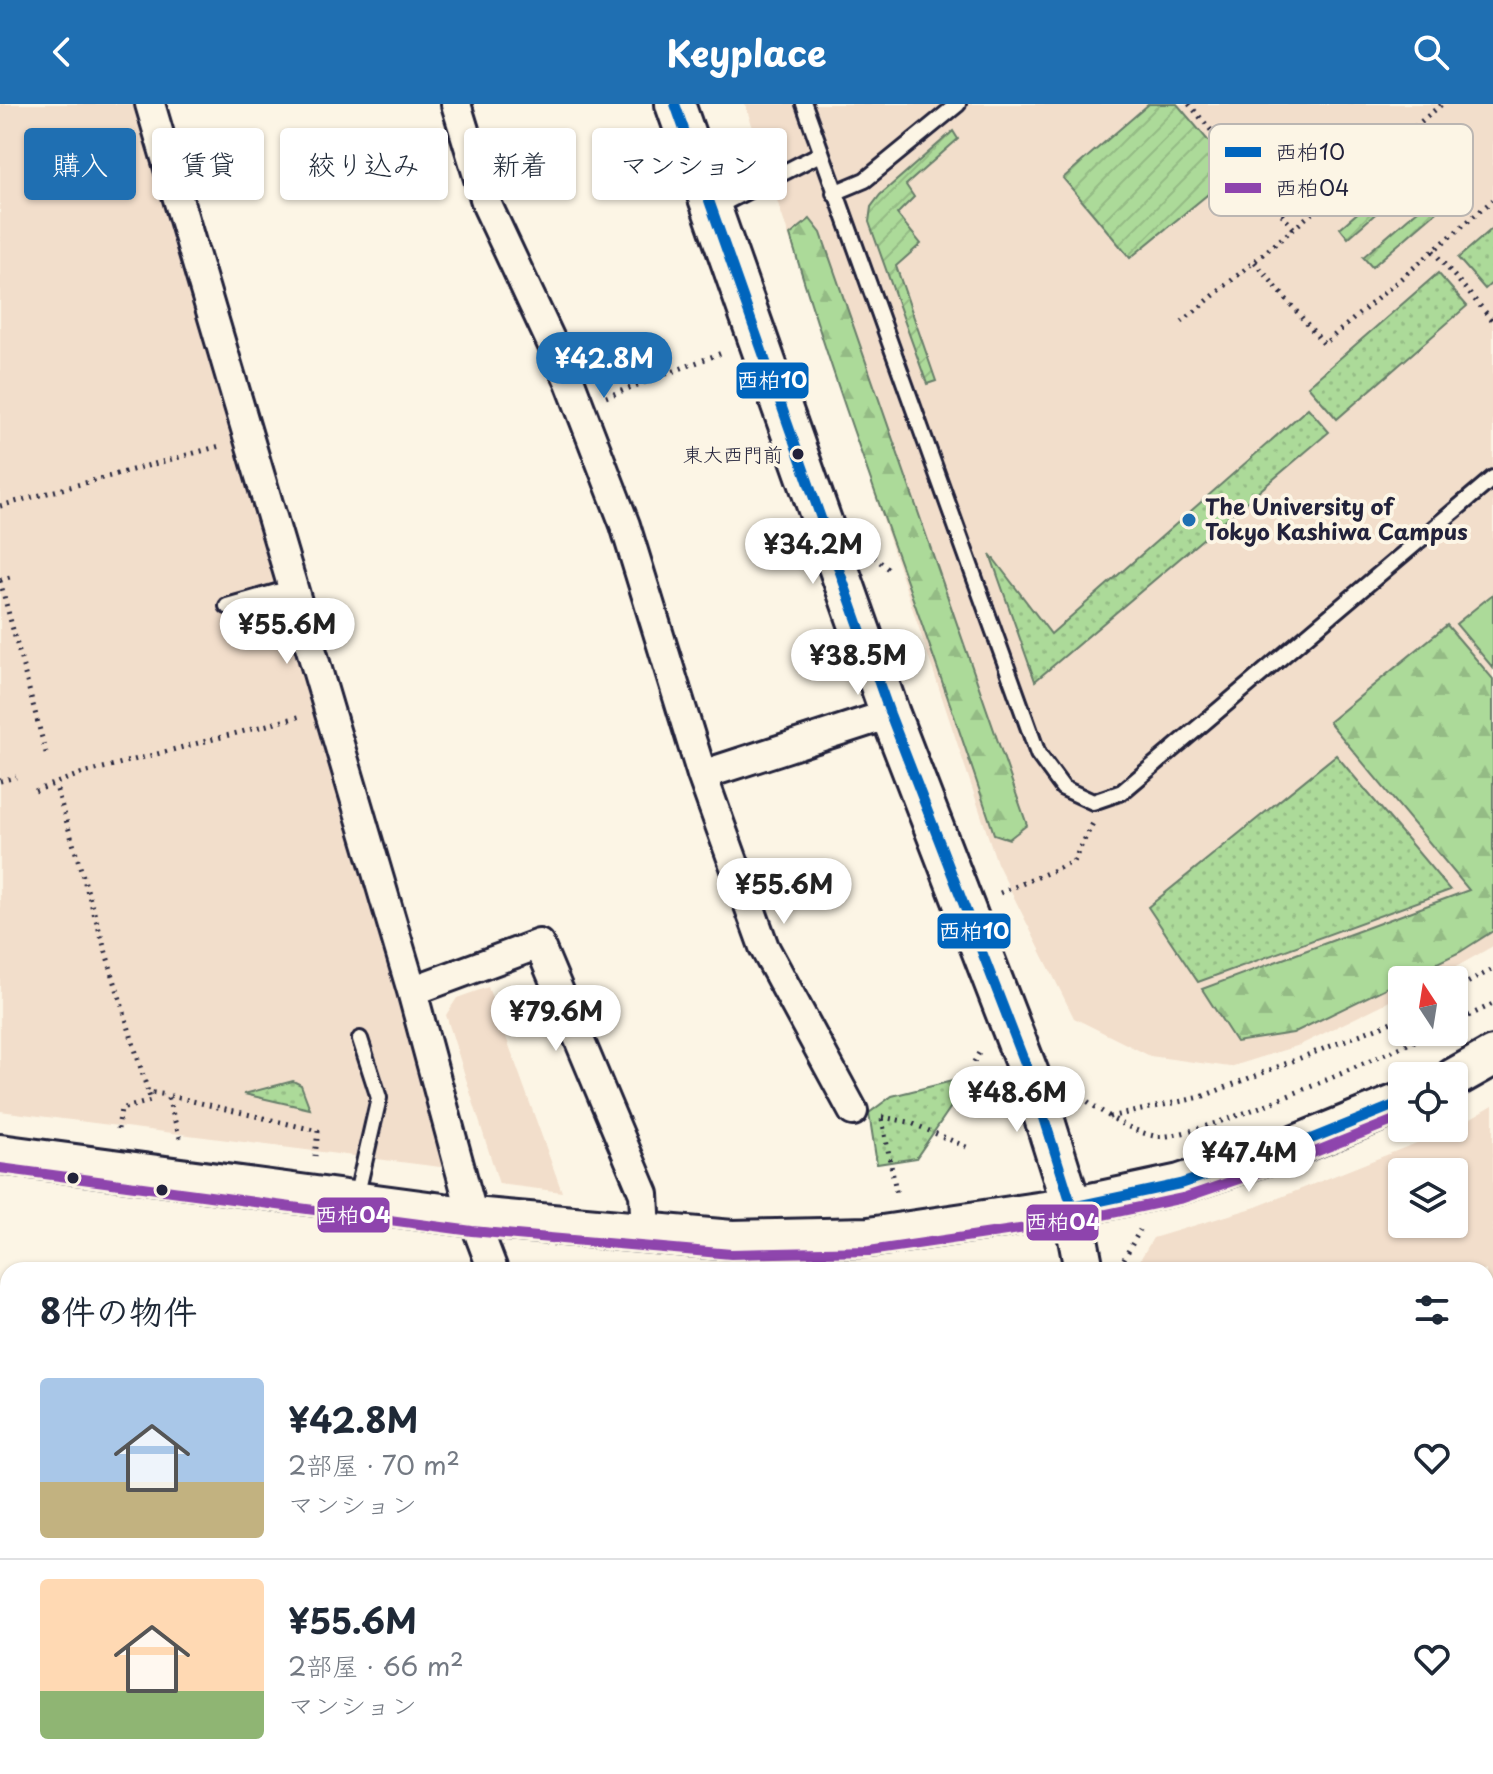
<!DOCTYPE html>
<html lang="ja">
<meta charset="utf-8">
<style>
body{margin:0;font-family:"Playpen Sans","Klee One",sans-serif;background:#f2f2f3;color:#1f2937;height:100vh;display:flex;flex-direction:column;font-size:30px;white-space:nowrap}
*{box-sizing:border-box;margin:0}
p{font-size:26px;color:#747a83}
.icon{flex:none;width:44px;height:44px;fill:none;stroke:currentColor;stroke-width:2;stroke-linecap:round;stroke-linejoin:round}
.map{position:relative;flex:1;overflow:hidden}
.panel{position:absolute;left:0px;top:1158px;width:1494px;height:512px;display:flex;flex-direction:column;background:#fff;border-radius:24px 24px 0 0;box-shadow:0 2px 6px #0004}
.panel>*{flex:none}
.hud{position:absolute;left:24px;top:24px;width:800px;height:72px;display:flex;gap:16px}
.needle{width:52px;rotate:348deg}
.controls{position:absolute;left:1388px;top:862px;display:grid;gap:16px}
.controls a{display:grid;place-items:center;width:80px;height:80px;border-radius:8px;background:#fff;box-shadow:0 2px 6px #0004;font-size:40px}
.price{position:absolute;translate:-50% -68px;padding:0 18px;border-radius:28px;background:#fff;color:#222;font-size:26px;line-height:52px;filter:drop-shadow(0 2px 4px #0008)}
.price::after{content:'';position:absolute;left:50%;top:48px;width:24px;height:18px;margin-left:-12px;background:inherit;clip-path:polygon(0 0,100% 0,50% 100%)}
.price.current{background:#1f6fb2;color:#fff}
ul{padding:0;list-style:none}
li{display:flex;align-items:center;gap:24px;height:200px;padding:0 40px}
li+li{border-top:2px solid #e0e1e3}
li span{display:grid;place-items:center;flex:none;width:224px;height:160px;border-radius:8px;color:#555}
li>.icon{margin-inline-start:auto}
span .icon{width:96px;height:96px;fill:#fffc;stroke-width:1}
li b{font-size:34px}
h2{display:flex;justify-content:space-between;align-items:center;height:96px;padding:0 40px;font-size:34px}
.tag{padding:0 28px;border-radius:8px;background:#fff;box-shadow:0 2px 6px #0004;font-size:28px;line-height:72px}
.tag.current{background:#1f6fb2;color:#fff}
header{display:flex;justify-content:space-between;align-items:center;height:104px;padding:0 40px;background:#1f6fb2;color:#fff;font-size:36px;font-weight:700}
.map>svg:first-child{display:block}
.built{fill:#f2decb;fill-rule:evenodd}
.grass{fill:url(#grass-dots);stroke:#677e6a;stroke-width:2}
.forest{fill:url(#forest-firs);stroke:#677e6a;stroke-width:2}
.garden{fill:url(#garden-furrows);stroke:#677e6a;stroke-width:2}
.pitch{fill:#acda99;stroke:#677e6a;stroke-width:2}
.lines{fill:none;stroke-linecap:round;stroke-linejoin:round}
.lane-casing{stroke:#22223b;stroke-width:20}
.street-casing{stroke:#22223b;stroke-width:34}
.secondary-casing{stroke:#22223b;stroke-width:44}
.path{stroke:#22223b;stroke-width:5;stroke-dasharray:2 6;stroke-linecap:butt}
.lane{stroke:#fcf5e5;stroke-width:14}
.street{stroke:#fcf5e5;stroke-width:28}
.secondary{stroke:#fcf5e5;stroke-width:38}
.bus-1-casing{stroke:#fcf5e5;stroke-width:16}
.bus-2-casing{stroke:#fcf5e5;stroke-width:16}
.bus-1{stroke:#0065bd;stroke-width:10}
.bus-2{stroke:#8e44ad;stroke-width:10}
.bus-dot{fill:#22223b;stroke:#fcf5e5;stroke-width:3}
.poi-dot{fill:#1f6fb2;stroke:#fcf5e5;stroke-width:3}
.labels{text-anchor:middle;stroke-width:8;stroke-linejoin:round;paint-order:stroke}
.bus-label{font-size:20px;fill:#22223b;stroke:#fcf5e5;text-anchor:end}
.poi-label{font-size:22px;font-weight:bold;fill:#22223b;stroke:#fcf5e5;text-anchor:start}
.key{fill:#fcf5e5;stroke:#bbb6b2;stroke-width:2}
.key-label{font-size:22px;fill:#22223b}
.line-badge{stroke:#fcf5e5;stroke-width:3}
.badge-label{font-size:22px;text-anchor:middle;font-weight:bold;fill:#fff}
</style>
<header><svg class="icon" aria-label="back" viewBox="0 0 24 24"><path d="M15 5l-7 7 7 7"/></svg>Keyplace<svg class="icon" aria-label="search" viewBox="0 0 24 24"><circle cx="10" cy="10" r="6"/><path d="M15 15l6 6"/></svg></header>
<div class="map">
<svg width="1493" height="1670" viewBox="0 0 1493 1670">
<defs>
<pattern id="grass-dots" width="8" height="8" patternUnits="userSpaceOnUse" patternTransform="scale(2)"><rect width="8" height="8" fill="#acda99"/><path d="M2 2h.1M6 6h.1" fill="none" stroke="#94bb85" stroke-width="1.8" stroke-linecap="round"/></pattern>
<pattern id="forest-firs" width="22" height="20" patternUnits="userSpaceOnUse" patternTransform="scale(2)"><rect width="22" height="20" fill="#acda99"/><path d="M5 1l3.5 6h-7zM16 11l3.5 6h-7z" fill="#94bb85"/></pattern>
<pattern id="garden-furrows" width="10" height="10" patternUnits="userSpaceOnUse" patternTransform="scale(2)"><rect width="10" height="10" fill="#acda99"/><path d="M-1 1l2-2M0 10L10 0M9 11l2-2" fill="none" stroke="#94bb85"/></pattern>
</defs>
<rect width="100%" height="100%" fill="#fcf5e5"/>
<filter id="ink" filterUnits="userSpaceOnUse"><feTurbulence type="fractalNoise" baseFrequency=".0125" numOctaves="2"/><feDisplacementMap in="SourceGraphic" scale="16" xChannelSelector="R" yChannelSelector="G"/><feConvolveMatrix kernelMatrix="1 2 1 2 8 2 1 2 1" color-interpolation-filters="sRGB"/></filter>
<g filter="url(#ink)">
<path class="built" d="M0,0H133L450,1061L440,1063L0,1007Z
M745,0H1493V842L1433,876H1402V891L1300,941L1230,963L1150,952L1074,914L997,759Z
M488,883L562,1088L499,1080L446,911L457,894Z
M1493,1001V1668L1267,1670L1263,1662H1486V1166H1134L1153,1134L1256,1103L1454,1024ZM1402,1068H1454V1120H1402Z"/>
<path class="grass" d="M1493,124V178L1485,185L1458,154Z
M1438,169L1467,202L1337,315L1308,282Z
M1308,304L1329,328L1035,577L990,450L1051,530Z
M1336,651L1450,786L1198,878L1148,803Z
M972,972L916,1054L877,1060L869,1009L892,992Z
M293,977L301,981L310,1005L244,990Z"/>
<path class="forest" d="M810,115L821,129L1027,721L1009,735L994,730C929,529 850,333 790,131Z
M1447,521L1493,575V827L1460,848L1293,929L1236,938L1202,885L1469,786L1329,618Z"/>
<path class="garden" d="M1149,0H1177L1235,68L1130,154L1063,74Z
M953,27L958,35L906,81L914,93L897,110L921,140L896,162L936,277L927,280L869,118L871,103L880,91Z
M1398,74L1406,83L1348,134L1340,124Z
M1447,81L1456,91L1372,163L1363,153Z"/>
<path class="pitch" d="M1493,490V564L1456,520Z"/>
<g class="lines">
<g class="lane-casing">
<path id="lane" d="M804,0L1038,650L1063,684L1093,698L1122,688L1493,374
M834,89L865,76L958,0
M712,105L820,50
M227,502L291,484
M234,525L298,507
M356,1094L379,994L360,935"/>
</g>
<g class="street-casing">
<path id="street" d="M150,0L412,887L473,1113L493,1166
M456,0L487,101L570,278L625,421L702,671L764,843L853,1007
M702,671L890,610
M412,887L539,840L644,1090L646,1127
M747,1662L751,1670"/>
</g>
<g class="secondary-casing">
<path id="secondary" d="M675,0L890,610L1035,985L1072,1103L1084,1166
M1454,974L1493,952
M0,1050L473,1113L732,1136L869,1133L1072,1103L1180,1080L1296,1041L1402,998
M1218,1662L1221,1670"/>
</g>
<path class="path" d="M1189,0L1295,126
M1433,147L1493,217
M1255,158L1324,240L1493,96
M1182,218L1442,0
M606,293L724,248
M0,402L220,342
M874,453L892,468
M0,476L10,473
M0,477L46,649
M0,677L16,673
M57,686L148,988L167,991
M35,687L80,670L302,612
M1000,789L1073,758L1093,719
M1454,886L1493,865
M1454,919L1493,900
M974,958L981,945
M1075,988C1099,1006 1124,1025 1154,1032C1190,1040 1391,948 1434,928
M882,1013L909,1018L971,1045
M1109,1013L1201,993L1402,914
M882,1015L897,1092
M118,1025L121,1005L151,997L148,988
M180,1034L167,991L318,1027L315,1052
M1120,1162L1140,1126"/>
<use href="#lane" class="lane"/>
<use href="#street" class="street"/>
<use href="#secondary" class="secondary"/>
<g class="bus-1-casing">
<path id="bus-1" d="M675,0L890,610L1035,985L1072,1103
M1072,1103L1180,1080L1296,1041L1402,998"/>
</g>
<g class="bus-2-casing">
<path id="bus-2" d="M0,1064L472,1127L731,1150L869,1147L1074,1117L1183,1094L1300,1054L1402,1013"/>
</g>
<use href="#bus-1" class="bus-1"/>
<use href="#bus-2" class="bus-2"/>
</g>
</g>
<g class="bus-dot">
<circle cx="798" cy="350" r="7"/>
<circle cx="73" cy="1074" r="7"/>
<circle cx="162" cy="1086" r="7"/>
</g>
<circle class="poi-dot" cx="1189" cy="416" r="8"/>
<g class="labels">
<g class="bus-label">
<text x="783" y="358">東大西門前</text>
</g>
<g class="poi-label">
<text x="1205" y="411">The University of<tspan x="1205" dy="25">Tokyo Kashiwa Campus</tspan></text>
</g>
</g>
<rect x="1209" y="20" width="264" height="92" rx="12" class="key"/>
<rect x="1225" y="43" width="36" height="10" fill="#0065bd"/>
<rect x="1225" y="79" width="36" height="10" fill="#8e44ad"/>
<g class="key-label">
<text x="1275" y="56">西柏10</text>
<text x="1275" y="92">西柏04</text>
</g>
<g class="line-badge">
<rect x="735" y="257" width="75" height="39" rx="8" fill="#0065bd"/>
<rect x="936" y="808" width="76" height="38" rx="8" fill="#0065bd"/>
<rect x="316" y="1092" width="75" height="38" rx="8" fill="#8e44ad"/>
<rect x="1025" y="1099" width="75" height="39" rx="8" fill="#8e44ad"/>
</g>
<g class="badge-label">
<text x="772" y="284">西柏10</text>
<text x="974" y="835">西柏10</text>
<text x="353" y="1119">西柏04</text>
<text x="1063" y="1126">西柏04</text>
</g>
</svg>
<div class="controls">
<a><svg class="needle" viewBox="-14 -14 28 28"><path d="M0-13l5 13h-10z" fill="#e53935"/><path d="M0 13l5-13h-10z" fill="#747a83"/></svg></a>
<a><svg class="icon" aria-label="locate" viewBox="0 0 24 24"><circle cx="12" cy="12" r="6"/><path d="M12 2v4M12 18v4M2 12h4M18 12h4"/></svg></a>
<a><svg class="icon" aria-label="layers" viewBox="0 0 24 24"><path d="M12 4l9 5-9 5-9-5zM3 14l9 5 9-5"/></svg></a>
</div>
<b class="price current" style="left:604px;top:296px">¥42.8M</b>
<b class="price" style="left:813px;top:482px">¥34.2M</b>
<b class="price" style="left:287px;top:562px">¥55.6M</b>
<b class="price" style="left:858px;top:593px">¥38.5M</b>
<b class="price" style="left:784px;top:822px">¥55.6M</b>
<b class="price" style="left:556px;top:949px">¥79.6M</b>
<b class="price" style="left:1017px;top:1030px">¥48.6M</b>
<b class="price" style="left:1249px;top:1090px">¥47.4M</b>
<div class="hud">
<a class="tag current">購入</a>
<a class="tag">賃貸</a>
<a class="tag">絞り込み</a>
<a class="tag">新着</a>
<a class="tag">マンション</a>
</div>
<section class="panel">
<h2>8件の物件<svg class="icon" aria-label="filters" viewBox="0 0 24 24"><path d="M4 7h16M4 17h16"/><circle cx="9" cy="7" r="2"/><circle cx="15" cy="17" r="2"/></svg></h2>
<ul>
<li><span style="background:linear-gradient(#a9c7e8 65%,#c2b280 0)"><svg class="icon" aria-label="home" viewBox="0 0 24 24"><path d="M3 11l9-7 9 7M6 9v11h12V9"/></svg></span><div><b>¥42.8M</b><p>2部屋 · 70 m²</p><p>マンション</p></div><svg class="icon" aria-label="heart" viewBox="0 0 24 24"><path d="M12 20l-8-8c-3-5 5-10 8-4 3-6 11-1 8 4z"/></svg></li>
<li><span style="background:linear-gradient(#ffd9b3 70%,#8fb573 0)"><svg class="icon" aria-label="home" viewBox="0 0 24 24"><path d="M3 11l9-7 9 7M6 9v11h12V9"/></svg></span><div><b>¥55.6M</b><p>2部屋 · 66 m²</p><p>マンション</p></div><svg class="icon" aria-label="heart" viewBox="0 0 24 24"><path d="M12 20l-8-8c-3-5 5-10 8-4 3-6 11-1 8 4z"/></svg></li>
</ul>
</section>
</div>
